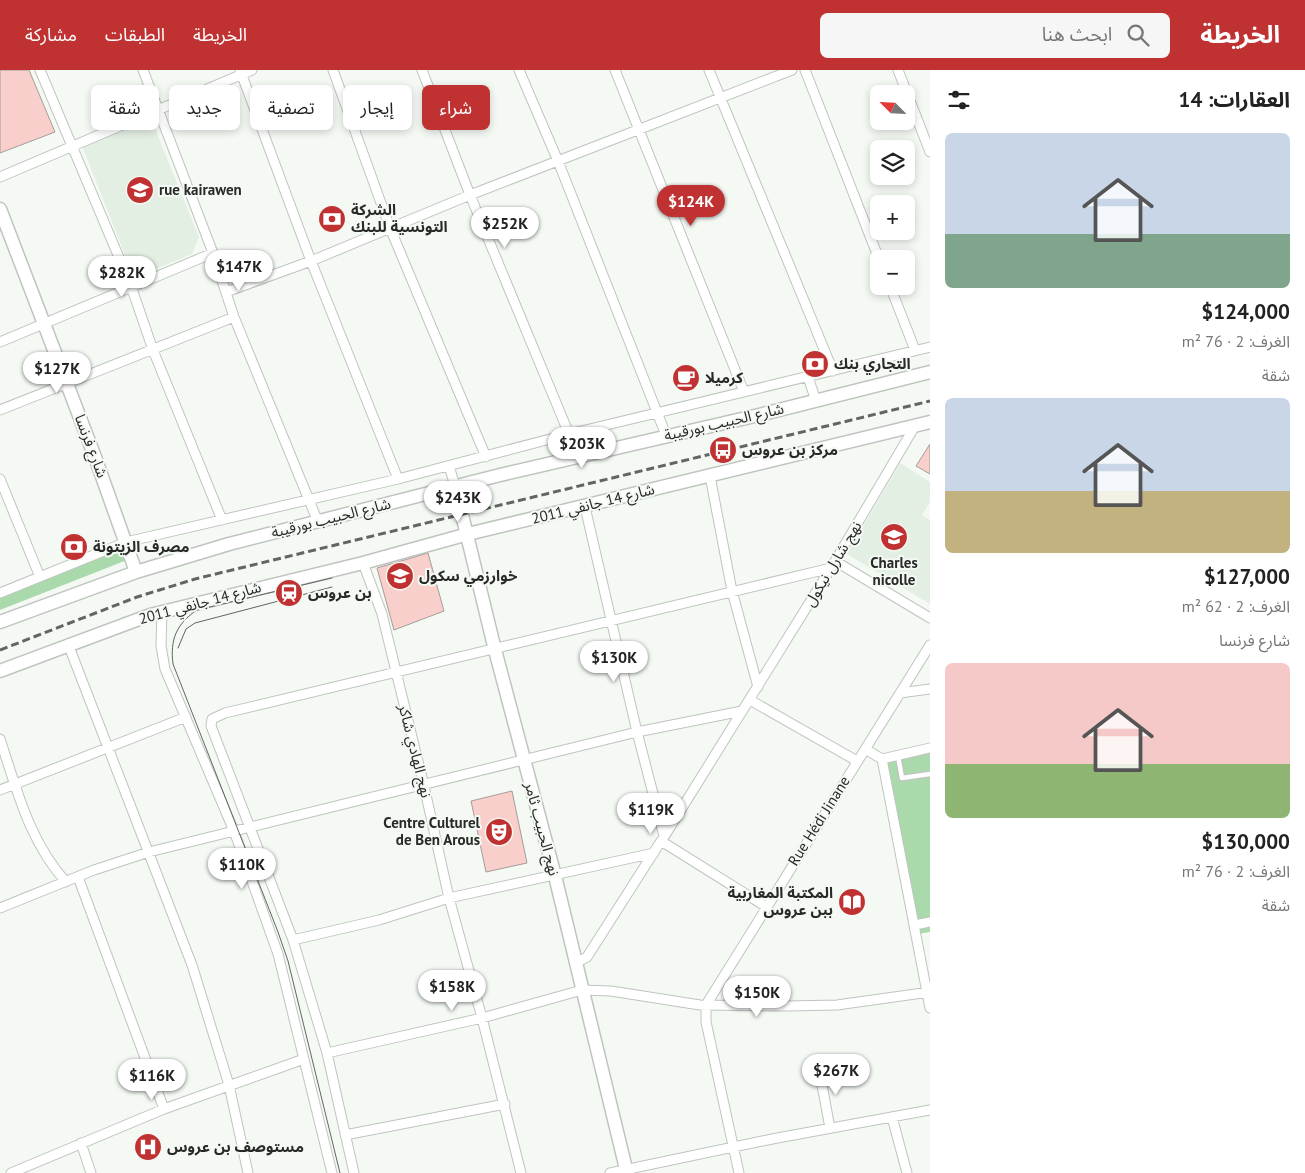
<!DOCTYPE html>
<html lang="ar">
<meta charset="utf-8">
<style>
body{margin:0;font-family:"PT Sans","Noto Sans Arabic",sans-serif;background:#f6f6f6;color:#222;direction:rtl;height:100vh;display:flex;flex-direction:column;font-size:19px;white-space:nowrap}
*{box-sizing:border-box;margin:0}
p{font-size:16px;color:#767676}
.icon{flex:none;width:28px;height:28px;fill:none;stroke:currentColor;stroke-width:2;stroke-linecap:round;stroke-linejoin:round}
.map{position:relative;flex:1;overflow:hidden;direction:ltr}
.details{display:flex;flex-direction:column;background:#fff;width:375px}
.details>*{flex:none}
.guide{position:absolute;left:15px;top:15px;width:475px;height:45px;direction:rtl;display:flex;gap:10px}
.needle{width:32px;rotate:294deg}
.buttons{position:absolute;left:870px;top:15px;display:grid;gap:10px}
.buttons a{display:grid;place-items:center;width:45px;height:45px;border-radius:8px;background:#fff;box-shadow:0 2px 8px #0003;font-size:25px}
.price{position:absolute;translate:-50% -42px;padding:0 11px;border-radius:18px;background:#fff;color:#222;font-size:16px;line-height:32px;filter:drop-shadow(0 1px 2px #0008)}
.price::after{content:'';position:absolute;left:50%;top:30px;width:15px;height:11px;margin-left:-8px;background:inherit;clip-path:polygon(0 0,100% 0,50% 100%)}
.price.selected{background:#c03132;color:#fff}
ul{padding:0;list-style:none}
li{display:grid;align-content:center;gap:10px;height:265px;padding:0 15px}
li span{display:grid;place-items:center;height:155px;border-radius:8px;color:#555}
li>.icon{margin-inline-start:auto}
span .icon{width:90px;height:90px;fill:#fffc;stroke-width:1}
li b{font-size:21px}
h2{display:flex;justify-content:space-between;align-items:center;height:60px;padding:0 15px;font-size:21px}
.tag{padding:0 18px;border-radius:8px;background:#fff;box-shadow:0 2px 8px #0003;font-size:18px;line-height:45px}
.tag.selected{background:#c03132;color:#fff}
header{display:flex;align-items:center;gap:30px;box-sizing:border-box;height:70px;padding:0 25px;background:#c03132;color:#fff}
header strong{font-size:24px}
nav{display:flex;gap:28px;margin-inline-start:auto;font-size:18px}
.search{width:350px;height:45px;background:#f6f6f6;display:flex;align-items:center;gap:12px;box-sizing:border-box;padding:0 18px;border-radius:8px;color:#767676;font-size:19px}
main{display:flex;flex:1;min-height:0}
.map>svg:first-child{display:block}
.built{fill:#e4efe4}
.green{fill:#aadaac}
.building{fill:#f8cfca;stroke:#a49d9c}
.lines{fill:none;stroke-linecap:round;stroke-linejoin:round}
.lane-casing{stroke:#bfc4bf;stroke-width:7}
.street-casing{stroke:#bfc4bf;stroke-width:11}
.secondary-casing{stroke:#bfc4bf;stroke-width:15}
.lane{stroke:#fff;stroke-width:4.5}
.street{stroke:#fff;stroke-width:9}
.secondary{stroke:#fff;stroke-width:12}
.tram{stroke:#626562;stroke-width:1}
.rail{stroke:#626562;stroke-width:3;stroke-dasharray:8 4;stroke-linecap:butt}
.labels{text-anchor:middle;stroke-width:4;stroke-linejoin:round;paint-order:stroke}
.poi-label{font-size:15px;font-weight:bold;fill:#282a28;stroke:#f4f9f4;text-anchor:start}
.street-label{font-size:15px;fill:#282a28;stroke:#f4f9f4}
</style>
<header>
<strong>الخريطة</strong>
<div class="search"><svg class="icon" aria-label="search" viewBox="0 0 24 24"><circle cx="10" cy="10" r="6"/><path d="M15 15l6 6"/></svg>ابحث هنا</div>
<nav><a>الخريطة</a><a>الطبقات</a><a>مشاركة</a></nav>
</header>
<main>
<section class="details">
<h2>العقارات: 14<svg class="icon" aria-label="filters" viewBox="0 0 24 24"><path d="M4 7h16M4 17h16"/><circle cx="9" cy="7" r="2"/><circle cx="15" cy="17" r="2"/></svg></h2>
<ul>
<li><span style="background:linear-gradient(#c9d6e8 65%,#7fa58c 0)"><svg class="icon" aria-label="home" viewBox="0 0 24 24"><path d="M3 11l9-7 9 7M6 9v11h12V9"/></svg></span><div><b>$124,000</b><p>الغرف: 2 · 76 m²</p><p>شقة</p></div></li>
<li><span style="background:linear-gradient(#c9d6e8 60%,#c2b280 0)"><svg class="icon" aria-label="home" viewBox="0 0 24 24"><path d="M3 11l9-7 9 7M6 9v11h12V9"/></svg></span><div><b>$127,000</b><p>الغرف: 2 · 62 m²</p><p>شارع فرنسا</p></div></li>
<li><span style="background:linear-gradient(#f6c9c9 65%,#8fb573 0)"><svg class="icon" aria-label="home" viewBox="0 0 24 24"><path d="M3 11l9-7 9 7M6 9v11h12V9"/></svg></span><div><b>$130,000</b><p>الغرف: 2 · 76 m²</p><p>شقة</p></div></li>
</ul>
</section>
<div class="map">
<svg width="930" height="1103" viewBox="0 0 930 1103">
<rect width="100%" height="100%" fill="#f4f9f4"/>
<path class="built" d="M150,46L199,167L192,184L134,208L81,73Z
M900,393L930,412V432L922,445L930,450V534L847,484Z"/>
<path class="green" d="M123,479L127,490L0,540V527Z
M930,678V862L918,864L885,687Z"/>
<path class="building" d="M0,0H29L55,62L0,83Z
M930,374V404L916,396Z
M428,483L444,541L394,560L377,498Z
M512,721L527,793L486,802L471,731Z"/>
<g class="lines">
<g class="lane-casing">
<path id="lane" d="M898,686L902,708L930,704"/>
</g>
<g class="street-casing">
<path id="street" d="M40,0L131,216L153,280L222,450
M143,0L213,183L234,247L318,452
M240,0L311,191L398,409
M333,0L390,158L486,387
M422,0L470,125L569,364
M519,0L558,91L666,365
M615,0L744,322
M709,0L833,301
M805,0L879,189
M898,0L930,82
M0,107L252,0
M890,216L915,280
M226,222L311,191L470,125L792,0
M0,272L213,183
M808,307L816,331
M0,340L234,247
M449,396L455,416
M710,406L732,521L758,617
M0,409L40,507
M585,437L637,662L742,641
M835,491L930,548
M363,493L382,544L424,716L449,828L482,948L521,1103
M0,523L126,472L398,409L569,364L930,277
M162,541L161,576L165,599L234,761L278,884L332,1103
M68,574L192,895L229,1015L248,1103
M900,623L930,619
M750,630L857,691
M0,669C17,720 29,771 66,812
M865,679L882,689L930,938
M882,689L930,678
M0,720L186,647
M664,767L831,498L915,356
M78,807L164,1039
M0,838L94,800L149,782L637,662L664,766
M915,855L930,852
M293,870L379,850L449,828L654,783
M576,893L587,887L661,771L765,836
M327,983L482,948L582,920L611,921L700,935L787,936L837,935L930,922
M819,999L830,1058
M892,1047L907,1103
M345,1065L505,1034
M81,1073L91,1103
M11,1103L164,1039L304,989
M354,1103L327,983L293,870L211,656L212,649L225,643L831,498
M610,1103L772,1069L930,1040
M739,1103L706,952V935L930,575"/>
</g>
<g class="secondary-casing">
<path id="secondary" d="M0,139L95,387L136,502
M455,416L495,580L555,806L627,1103
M0,552L136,502L229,474L500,405L759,345L930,302
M0,601L150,545L363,493L468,464L930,352"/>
</g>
<use href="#lane" class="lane"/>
<use href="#street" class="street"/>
<use href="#secondary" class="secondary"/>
<path class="tram" d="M332,508L197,540C176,554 170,570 173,594L278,862L288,891L340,1103
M178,578L186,559L195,553L332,517"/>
<path class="rail" d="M0,580L137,527L195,509L930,331"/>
</g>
<defs>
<g id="school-disc" transform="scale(1.4375)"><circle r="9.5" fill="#c03132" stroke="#f4f9f4"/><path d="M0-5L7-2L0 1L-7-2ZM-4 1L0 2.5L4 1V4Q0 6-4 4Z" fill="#fff"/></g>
<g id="bank-disc" transform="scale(1.4375)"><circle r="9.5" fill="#c03132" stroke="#f4f9f4"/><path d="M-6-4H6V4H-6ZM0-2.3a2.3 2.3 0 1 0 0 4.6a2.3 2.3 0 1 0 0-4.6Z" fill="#fff"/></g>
<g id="cafe-disc" transform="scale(1.4375)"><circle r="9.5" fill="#c03132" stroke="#f4f9f4"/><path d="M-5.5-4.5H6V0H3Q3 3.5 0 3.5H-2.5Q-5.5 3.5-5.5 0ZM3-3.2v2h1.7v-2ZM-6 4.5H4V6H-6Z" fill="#fff"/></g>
<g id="bus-disc" transform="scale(1.4375)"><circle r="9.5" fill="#c03132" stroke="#f4f9f4"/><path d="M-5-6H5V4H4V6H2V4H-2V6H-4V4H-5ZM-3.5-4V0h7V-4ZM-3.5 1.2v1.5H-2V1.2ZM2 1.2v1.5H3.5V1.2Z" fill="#fff"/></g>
<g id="station-disc" transform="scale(1.4375)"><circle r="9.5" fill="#c03132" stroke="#f4f9f4"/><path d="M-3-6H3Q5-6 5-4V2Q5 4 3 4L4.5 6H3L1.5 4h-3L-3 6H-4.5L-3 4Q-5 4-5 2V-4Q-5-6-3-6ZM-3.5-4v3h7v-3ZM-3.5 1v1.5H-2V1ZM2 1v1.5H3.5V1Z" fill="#fff"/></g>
<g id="theatre-disc" transform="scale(1.4375)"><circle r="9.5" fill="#c03132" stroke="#f4f9f4"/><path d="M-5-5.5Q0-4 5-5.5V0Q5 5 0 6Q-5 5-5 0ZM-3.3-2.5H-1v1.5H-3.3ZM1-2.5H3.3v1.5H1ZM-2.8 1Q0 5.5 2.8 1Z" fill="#fff"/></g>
<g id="library-disc" transform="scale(1.4375)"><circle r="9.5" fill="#c03132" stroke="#f4f9f4"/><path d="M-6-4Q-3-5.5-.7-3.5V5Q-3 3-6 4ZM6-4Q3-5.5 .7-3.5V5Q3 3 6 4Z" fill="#fff"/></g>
<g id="hospital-disc" transform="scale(1.4375)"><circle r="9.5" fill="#c03132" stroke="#f4f9f4"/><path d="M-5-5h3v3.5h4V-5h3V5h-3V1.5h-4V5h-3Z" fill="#fff"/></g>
</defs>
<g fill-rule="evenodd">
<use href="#school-disc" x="140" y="120"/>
<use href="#bank-disc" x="332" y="149"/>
<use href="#bank-disc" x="815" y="294"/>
<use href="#cafe-disc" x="686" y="308"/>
<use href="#bus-disc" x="723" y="380"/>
<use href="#school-disc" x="894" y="467"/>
<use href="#bank-disc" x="74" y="477"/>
<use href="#school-disc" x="400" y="506"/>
<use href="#station-disc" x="289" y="523"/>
<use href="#theatre-disc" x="499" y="762"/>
<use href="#library-disc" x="852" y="832"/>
<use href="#hospital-disc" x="148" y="1077"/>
</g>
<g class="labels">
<g class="poi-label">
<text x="159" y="125">rue kairawen</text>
<text x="351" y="145">الشركة<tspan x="351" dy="17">التونسية للبنك</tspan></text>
<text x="834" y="299">التجاري بنك</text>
<text x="705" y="313">كرميلا</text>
<text x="742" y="385">مركز بن عروس</text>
<text x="93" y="482">مصرف الزيتونة</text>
<text x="894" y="498" text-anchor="middle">Charles<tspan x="894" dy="17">nicolle</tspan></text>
<text x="419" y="511">خوارزمي سكول</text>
<text x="308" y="528">بن عروس</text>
<text x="480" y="758" text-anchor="end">Centre Culturel<tspan x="480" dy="17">de Ben Arous</tspan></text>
<text x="833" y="828" text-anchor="end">المكتبة المغاربية<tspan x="833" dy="17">ببن عروس</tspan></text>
<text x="167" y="1082">مستوصف بن عروس</text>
</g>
<g class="street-label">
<text transform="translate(724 352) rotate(-13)" y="5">شارع الحبيب بورقيبة</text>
<text transform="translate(91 376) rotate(69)" y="5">شارع فرنسا</text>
<text transform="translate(593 434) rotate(-14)" y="5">شارع 14 جانفي 2011</text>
<text transform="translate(331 448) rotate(-14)" y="5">شارع الحبيب بورقيبة</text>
<text transform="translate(833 494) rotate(-59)" y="5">نهج شارل نيكول</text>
<text transform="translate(200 533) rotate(-15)" y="5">شارع 14 جانفي 2011</text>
<text transform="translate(415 681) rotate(76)" y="5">نهج الهادي شاكر</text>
<text transform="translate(819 751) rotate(-58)" y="5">Rue Hédi Jinane</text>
<text transform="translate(542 759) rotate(75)" y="5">نهج الحبيب ثامر</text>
</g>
</g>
</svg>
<div class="buttons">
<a><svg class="needle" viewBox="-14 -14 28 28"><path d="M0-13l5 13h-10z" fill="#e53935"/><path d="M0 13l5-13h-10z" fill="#767676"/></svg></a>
<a><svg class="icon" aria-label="layers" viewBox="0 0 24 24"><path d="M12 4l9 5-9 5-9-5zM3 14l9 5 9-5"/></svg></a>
<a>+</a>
<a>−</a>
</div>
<b class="price selected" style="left:691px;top:157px">$124K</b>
<b class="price" style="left:505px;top:179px">$252K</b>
<b class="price" style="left:239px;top:222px">$147K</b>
<b class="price" style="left:122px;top:228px">$282K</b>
<b class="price" style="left:57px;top:324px">$127K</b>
<b class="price" style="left:582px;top:399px">$203K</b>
<b class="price" style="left:458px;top:453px">$243K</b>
<b class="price" style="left:614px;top:613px">$130K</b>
<b class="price" style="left:651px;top:765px">$119K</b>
<b class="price" style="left:242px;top:820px">$110K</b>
<b class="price" style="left:452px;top:942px">$158K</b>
<b class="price" style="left:757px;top:948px">$150K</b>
<b class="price" style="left:836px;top:1026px">$267K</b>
<b class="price" style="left:152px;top:1031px">$116K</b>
<div class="guide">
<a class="tag selected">شراء</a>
<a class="tag">إيجار</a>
<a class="tag">تصفية</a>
<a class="tag">جديد</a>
<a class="tag">شقة</a>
</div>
</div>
</main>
